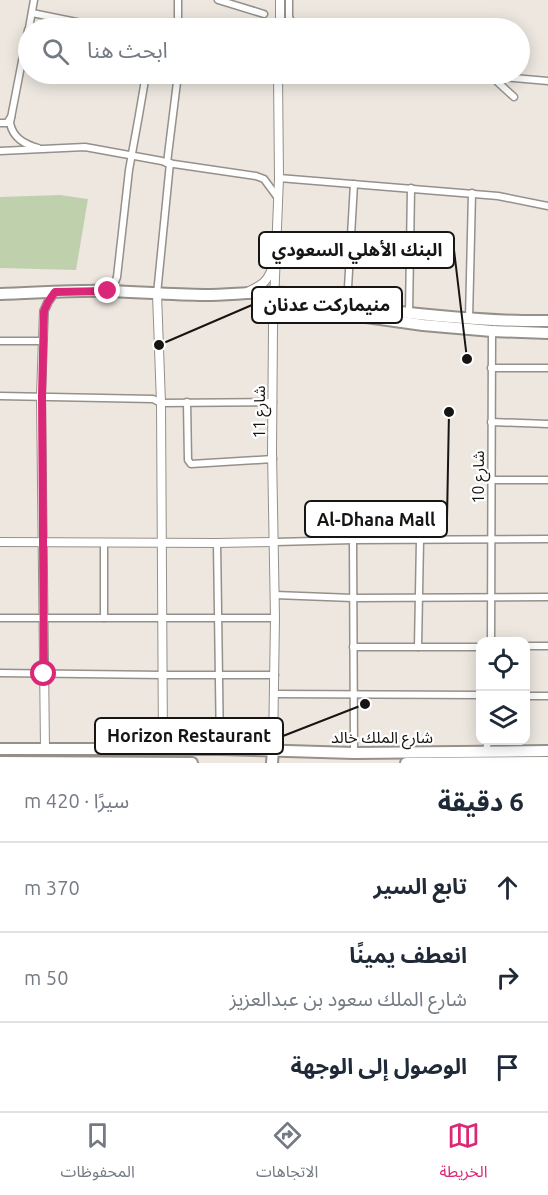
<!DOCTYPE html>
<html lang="ar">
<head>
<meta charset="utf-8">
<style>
  body { margin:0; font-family:Ubuntu,"Noto Sans Arabic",sans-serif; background:#f2f2f3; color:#1f2937; direction:rtl }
  .controls { position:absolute; right:18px; bottom:18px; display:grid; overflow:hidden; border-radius:12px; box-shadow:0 3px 15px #0003 }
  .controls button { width:54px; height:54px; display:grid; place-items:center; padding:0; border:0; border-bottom:2px solid #e0e1e3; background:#fff; color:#1f2937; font:30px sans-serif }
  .stop { position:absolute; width:18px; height:18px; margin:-14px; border:4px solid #db2777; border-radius:50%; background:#fff }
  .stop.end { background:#db2777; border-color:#fff; box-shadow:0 2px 6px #0008 }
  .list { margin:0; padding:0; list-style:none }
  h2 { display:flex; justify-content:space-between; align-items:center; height:78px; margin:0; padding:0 24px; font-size:26px }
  h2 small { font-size:20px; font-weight:400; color:#747a83 }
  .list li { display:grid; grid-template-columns:39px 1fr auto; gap:18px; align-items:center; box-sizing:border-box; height:90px; padding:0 24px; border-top:2px solid #e0e1e3 }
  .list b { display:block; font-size:22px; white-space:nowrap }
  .list p { margin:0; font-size:20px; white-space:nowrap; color:#747a83 }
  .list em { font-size:20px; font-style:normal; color:#747a83 }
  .icon { flex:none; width:33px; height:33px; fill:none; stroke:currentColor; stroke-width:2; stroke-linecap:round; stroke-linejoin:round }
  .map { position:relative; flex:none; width:548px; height:763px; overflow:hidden; direction:ltr }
  .search { position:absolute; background:#fff; box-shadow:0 3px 15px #0003; left:18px; right:18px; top:18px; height:66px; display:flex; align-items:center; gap:15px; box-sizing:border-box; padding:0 21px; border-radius:33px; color:#747a83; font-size:22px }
  .sheet { height:348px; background:#fff }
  nav { display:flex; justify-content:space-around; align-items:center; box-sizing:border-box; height:84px; border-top:2px solid #e0e1e3; background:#fff; font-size:16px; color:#747a83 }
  nav a { display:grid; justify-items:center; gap:3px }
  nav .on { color:#db2777 }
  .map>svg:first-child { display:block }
</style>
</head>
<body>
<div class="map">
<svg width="548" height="763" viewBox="0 0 548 763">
  <rect width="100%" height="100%" fill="#ede7e0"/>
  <path fill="#bfd1ac" d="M60,195L88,199L76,270L0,268V197Z"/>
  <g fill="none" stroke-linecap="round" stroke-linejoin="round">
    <defs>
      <g id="minor">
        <path d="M178,0V28"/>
        <path d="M218,0L264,14"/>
        <path d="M289,0V17L294,27L300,28"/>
        <path d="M32,13L106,28"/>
        <path d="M29,28L34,0"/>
        <path d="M28,30L10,123C13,138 24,144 38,148"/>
        <path d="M178,74L237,79"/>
        <path d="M481,74L490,76L548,81"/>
        <path d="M491,76L514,97"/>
        <path d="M0,123H7L11,117"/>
        <path d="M0,151L85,147L162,161L167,163L256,176L264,179L278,198"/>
        <path d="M167,163L178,74"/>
        <path d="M279,178L498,196L548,206"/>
        <path d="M108,291L113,287L117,277L129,170L139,115L146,74"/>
        <path d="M157,294L170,163"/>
        <path d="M347,305L354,184"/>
        <path d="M409,314L411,188"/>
        <path d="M469,319L472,193"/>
        <path d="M0,341H42"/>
        <path d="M491,368H548"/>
        <path d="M0,396L153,399L161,403L273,402"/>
        <path d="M187,402L188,460L191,464L273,459"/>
        <path d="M491,422L548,424"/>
        <path d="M491,480H548"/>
        <path d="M353,540L354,753"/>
        <path d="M275,542L353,540L548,539"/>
        <path d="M217,543L220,749"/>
        <path d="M275,595L353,598L548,597"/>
        <path d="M0,618H275"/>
        <path d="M104,618V543"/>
        <path d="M491,642L492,331L494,329"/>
        <path d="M526,646H548"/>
        <path d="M353,647H480"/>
        <path d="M418,647L420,540"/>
        <path d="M0,673L163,675H275"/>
        <path d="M275,694L480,695"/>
        <path d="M526,696H548"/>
        <path d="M485,752L489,740"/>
      </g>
      <g id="tertiary">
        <path d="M280,28V0"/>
        <path d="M247,292C262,285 267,283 273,266"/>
        <path d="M157,294L161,403L163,749"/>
        <path d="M0,542L217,543L275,542"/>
        <path d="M45,749L41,396L44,311L48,302L55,292"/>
        <path d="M273,750L275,618L272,452L273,327L279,178L278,74"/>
      </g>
      <g id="primary">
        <path d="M0,294C36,293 73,290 109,291C141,292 173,295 205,295C232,295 258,291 286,293C309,295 331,303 353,306C418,315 483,322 548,321"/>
        <path d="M274,304L423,325L492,331L548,333"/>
        <path d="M0,749H220L354,753L548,751"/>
        <path d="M0,762L192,763"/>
        <path d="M272,763L273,750"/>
        <path d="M406,763L548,762"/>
      </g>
    </defs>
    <use href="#minor" stroke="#959089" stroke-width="9"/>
    <use href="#tertiary" stroke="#959089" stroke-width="10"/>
    <use href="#primary" stroke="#959089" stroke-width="14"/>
    <use href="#minor" stroke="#fff" stroke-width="6"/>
    <use href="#tertiary" stroke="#fff" stroke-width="8"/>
    <use href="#primary" stroke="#fff" stroke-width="10"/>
  </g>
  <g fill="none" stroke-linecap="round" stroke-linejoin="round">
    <path stroke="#db2777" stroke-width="8" d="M44,674L42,396L44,311L48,302L55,292L108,291"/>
  </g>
  <g text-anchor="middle" stroke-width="4.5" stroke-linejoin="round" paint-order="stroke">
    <g font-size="16" fill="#171513" stroke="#fff">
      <text transform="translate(259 412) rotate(-90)" y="6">شارع 11</text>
      <text transform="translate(478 477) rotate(-90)" y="6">شارع 10</text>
      <text x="382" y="743">شارع الملك خالد</text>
    </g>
  </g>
  <path fill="none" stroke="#171513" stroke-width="2" d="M467 359L454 250M159 345L252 305M449 412L447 519M365 704L283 736"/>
  <g fill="#171513" stroke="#fff" stroke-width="2">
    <circle cx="467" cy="359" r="6"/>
    <circle cx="159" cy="345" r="6"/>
    <circle cx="449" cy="412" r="6"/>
    <circle cx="365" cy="704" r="6"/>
  </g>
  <g fill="#fff" stroke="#171513" stroke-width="2">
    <rect x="259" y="232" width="195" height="36" rx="6"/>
    <rect x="252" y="287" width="150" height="36" rx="6"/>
    <rect x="305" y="501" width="142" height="36" rx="6"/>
    <rect x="95" y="718" width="188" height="36" rx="6"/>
  </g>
  <g font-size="18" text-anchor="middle" font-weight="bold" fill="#171513">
    <text x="357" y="256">البنك الأهلي السعودي</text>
    <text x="327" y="311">منيماركت عدنان</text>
    <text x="376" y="526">Al-Dhana Mall</text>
    <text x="189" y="742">Horizon Restaurant</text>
  </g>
</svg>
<div class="controls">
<button><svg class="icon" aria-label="locate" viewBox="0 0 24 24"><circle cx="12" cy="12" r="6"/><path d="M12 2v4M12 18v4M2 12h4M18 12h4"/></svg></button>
<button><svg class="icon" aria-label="layers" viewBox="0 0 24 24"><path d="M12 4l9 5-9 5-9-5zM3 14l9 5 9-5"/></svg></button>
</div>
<div class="stop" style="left:44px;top:674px"></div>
<div class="stop end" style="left:108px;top:291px"></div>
<div class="search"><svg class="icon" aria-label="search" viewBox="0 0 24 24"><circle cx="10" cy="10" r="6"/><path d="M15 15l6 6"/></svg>ابحث هنا</div>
</div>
<section class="sheet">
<h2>6 دقيقة<small>سيرًا · 420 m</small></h2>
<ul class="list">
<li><svg class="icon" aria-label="ahead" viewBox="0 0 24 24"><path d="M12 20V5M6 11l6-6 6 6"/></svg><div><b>تابع السير</b></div><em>370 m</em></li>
<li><svg class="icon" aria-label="right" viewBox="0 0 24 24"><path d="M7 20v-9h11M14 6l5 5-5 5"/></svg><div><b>انعطف يمينًا</b><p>شارع الملك سعود بن عبدالعزيز</p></div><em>50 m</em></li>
<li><svg class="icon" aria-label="arrive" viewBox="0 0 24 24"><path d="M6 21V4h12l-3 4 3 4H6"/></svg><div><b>الوصول إلى الوجهة</b></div></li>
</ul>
</section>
<nav>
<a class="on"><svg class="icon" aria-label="map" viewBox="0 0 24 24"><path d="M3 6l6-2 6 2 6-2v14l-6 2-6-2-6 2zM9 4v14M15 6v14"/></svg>الخريطة</a>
<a><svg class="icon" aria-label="directions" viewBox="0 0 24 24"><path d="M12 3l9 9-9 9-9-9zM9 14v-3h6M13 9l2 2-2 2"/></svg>الاتجاهات</a>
<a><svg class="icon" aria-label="saved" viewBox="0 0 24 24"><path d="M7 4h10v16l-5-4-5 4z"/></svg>المحفوظات</a>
</nav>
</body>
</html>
